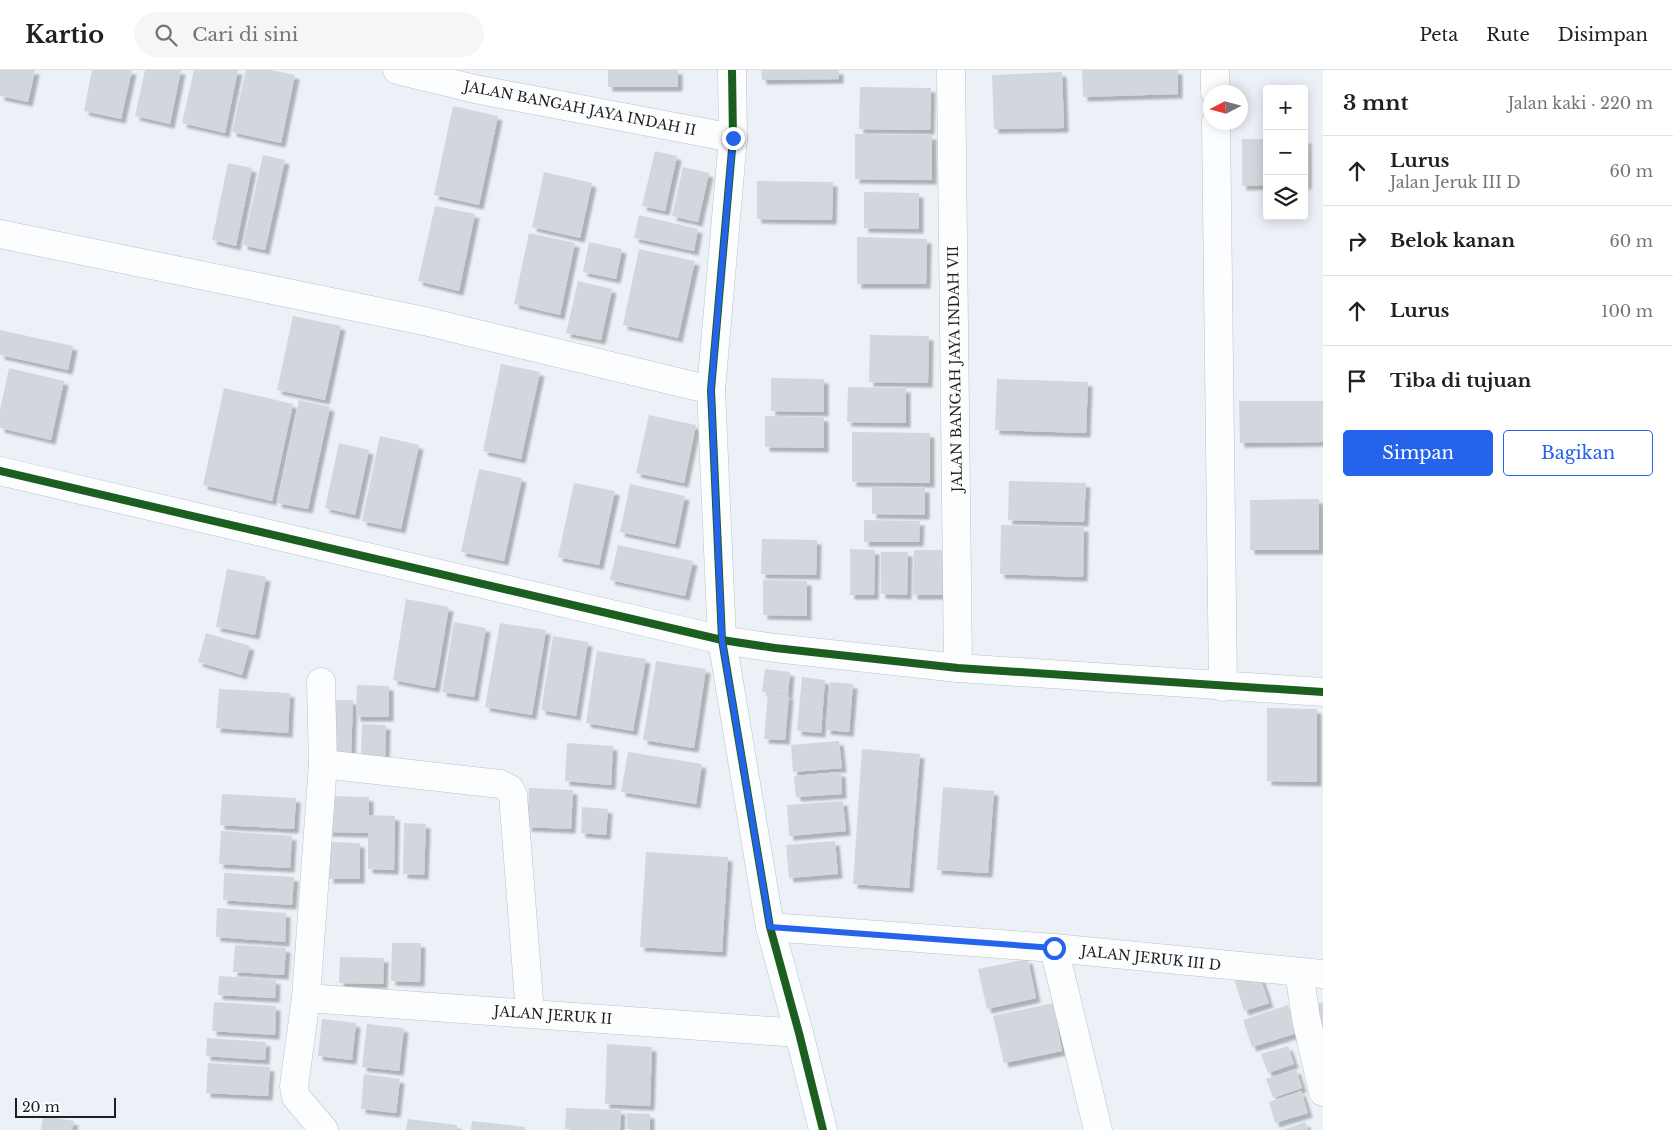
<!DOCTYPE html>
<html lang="id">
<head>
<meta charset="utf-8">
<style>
  body { margin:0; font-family:"Libre Baskerville",serif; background:#f6f6f6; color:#202124 }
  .controls { position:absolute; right:15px; top:15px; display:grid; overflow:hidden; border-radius:5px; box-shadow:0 2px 12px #0003 }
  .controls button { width:45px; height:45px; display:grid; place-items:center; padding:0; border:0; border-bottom:1px solid #e0e0e0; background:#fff; color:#202124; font:25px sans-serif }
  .compass { position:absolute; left:1203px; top:15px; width:45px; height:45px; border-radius:50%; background:#fff; box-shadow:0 2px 12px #0003; rotate:264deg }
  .scale { position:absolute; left:15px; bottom:12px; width:101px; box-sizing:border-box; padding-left:5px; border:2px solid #1a2025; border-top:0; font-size:14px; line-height:18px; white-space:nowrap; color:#1a2025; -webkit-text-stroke:4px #fdfdfd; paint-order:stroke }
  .stop { position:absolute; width:15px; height:15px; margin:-11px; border:4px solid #2563eb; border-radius:50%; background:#fff }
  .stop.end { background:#2563eb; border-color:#fff; box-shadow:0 1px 5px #0008 }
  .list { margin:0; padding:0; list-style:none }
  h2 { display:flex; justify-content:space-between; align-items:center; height:65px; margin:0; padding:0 20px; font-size:21px }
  h2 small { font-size:16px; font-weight:400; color:#757577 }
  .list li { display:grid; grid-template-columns:32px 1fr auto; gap:15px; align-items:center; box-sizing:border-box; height:70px; padding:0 20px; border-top:1px solid #e0e0e0 }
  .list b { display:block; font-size:19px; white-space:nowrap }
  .list p { margin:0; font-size:16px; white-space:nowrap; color:#757577 }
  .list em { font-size:16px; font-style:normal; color:#757577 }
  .actions { display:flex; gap:10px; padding:15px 20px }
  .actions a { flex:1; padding:11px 0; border:1px solid #2563eb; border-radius:5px; text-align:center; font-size:18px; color:#2563eb }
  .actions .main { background:#2563eb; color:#fff }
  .icon { flex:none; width:28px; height:28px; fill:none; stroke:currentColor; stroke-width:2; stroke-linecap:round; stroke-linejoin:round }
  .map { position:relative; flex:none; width:1323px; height:1060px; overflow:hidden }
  header { display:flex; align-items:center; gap:30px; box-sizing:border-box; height:70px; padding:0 25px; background:#fff; border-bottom:1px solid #e0e0e0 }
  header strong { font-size:24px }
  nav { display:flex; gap:28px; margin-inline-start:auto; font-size:18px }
  .search { width:350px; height:45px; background:#f6f6f6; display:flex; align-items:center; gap:12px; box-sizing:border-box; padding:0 18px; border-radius:28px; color:#757577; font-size:19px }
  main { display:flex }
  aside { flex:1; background:#fff }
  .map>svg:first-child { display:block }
</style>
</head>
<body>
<header>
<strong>Kartio</strong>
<div class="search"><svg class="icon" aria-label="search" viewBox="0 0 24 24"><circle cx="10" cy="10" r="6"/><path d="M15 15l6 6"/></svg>Cari di sini</div>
<nav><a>Peta</a><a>Rute</a><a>Disimpan</a></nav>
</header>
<main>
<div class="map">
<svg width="1323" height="1060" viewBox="0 0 1323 1060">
  <defs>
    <filter id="shadow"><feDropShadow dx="4.5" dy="4.5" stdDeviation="1" flood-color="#0004"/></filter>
  </defs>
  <rect width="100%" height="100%" fill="#ebf1f7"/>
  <g fill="#d1d7dc" filter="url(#shadow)">
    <path d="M0,0H35L28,32L0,26Z"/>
    <path d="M92,0H132L121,49L84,41Z"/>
    <path d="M145,0H181L170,54L135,46Z"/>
    <path d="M194,0H238L225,63L182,53Z"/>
    <path d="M246,0H271L295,5L281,73L232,62Z"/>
    <rect x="608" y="0" width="70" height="17"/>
    <path d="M761,0H839V9L762,10Z"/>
    <path d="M1082,0H1178V24L1083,27Z"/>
    <path d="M1062,2L1064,58L994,59L992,5Z"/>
    <path d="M860,17L931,18L930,60L859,59Z"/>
    <path d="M453,36L498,46L479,135L434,125Z"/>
    <path d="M855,64L932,65V110L855,109Z"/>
    <path d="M1242,69H1267V115L1242,116Z"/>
    <rect x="1304" y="69" width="3" height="46"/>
    <path d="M655,81L677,86L665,141L642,136Z"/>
    <path d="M263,85L285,90L265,180L243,175Z"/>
    <path d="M228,93L252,98L236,176L212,170Z"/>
    <path d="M683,97L709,103L698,152L672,146Z"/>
    <path d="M544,102L592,113L580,168L532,157Z"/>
    <path d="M757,111L833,112L832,150L757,149Z"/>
    <path d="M864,122L919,123V159L864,158Z"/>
    <path d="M435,136L475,144L459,221L418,211Z"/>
    <path d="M639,145L698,159L694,181L634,168Z"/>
    <path d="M529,163L575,173L560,245L514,234Z"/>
    <path d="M857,167L927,169L926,214H857Z"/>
    <path d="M589,172L622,179L616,209L583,202Z"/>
    <path d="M639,179L695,191L678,268L623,255Z"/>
    <path d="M578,211L612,219L601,270L566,263Z"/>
    <path d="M293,246L341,256L325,330L277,320Z"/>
    <path d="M0,260L73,276L68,300L0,285Z"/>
    <path d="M870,265L929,266L928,313L869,312Z"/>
    <path d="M501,294L540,302L521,389L483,381Z"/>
    <path d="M9,298L64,311L51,370L0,358V340Z"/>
    <path d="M771,308L824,309V342L771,341Z"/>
    <path d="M997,309L1088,312L1086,363L995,360Z"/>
    <path d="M848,317L906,318V353L847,352Z"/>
    <path d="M224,318L293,334L272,431L203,415Z"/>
    <path d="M299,330L330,337L308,439L277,433Z"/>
    <path d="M1239,331H1323V372L1240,373Z"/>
    <path d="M649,345L696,355L684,413L636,403Z"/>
    <path d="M765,346L824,347V378L765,377Z"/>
    <path d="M852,362L930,363V413L852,412Z"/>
    <path d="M380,366L419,375L401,459L362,451Z"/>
    <path d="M339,373L369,380L355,445L325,438Z"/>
    <path d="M479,399L522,408L504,491L461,482Z"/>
    <path d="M1009,411L1086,413L1084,452L1008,450Z"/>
    <path d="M574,413L615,421L599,495L558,487Z"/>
    <path d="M630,414L685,426L675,474L620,462Z"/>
    <path d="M872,417L925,418V445L872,444Z"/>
    <path d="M1319,429V480H1250V430Z"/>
    <path d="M864,450L920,451L919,472H864Z"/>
    <path d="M1001,455L1084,457L1083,507L1000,504Z"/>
    <path d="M762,469L817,470L816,505L761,504Z"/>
    <path d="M618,475L693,491L685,526L610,510Z"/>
    <path d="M850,479L875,480L874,525H850Z"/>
    <path d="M914,480H943V525H913Z"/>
    <path d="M881,482H908L907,525L881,524Z"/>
    <path d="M227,499L266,507L255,565L216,557Z"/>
    <path d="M763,510L807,511V546L763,545Z"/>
    <path d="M406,529L449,537L435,618L393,610Z"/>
    <path d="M454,552L486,558L474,627L442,622Z"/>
    <path d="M500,553L546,560L532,645L485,637Z"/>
    <path d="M206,563L250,576L242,605L198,592Z"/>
    <path d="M553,566L588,572L576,646L541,640Z"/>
    <path d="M597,581L646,589L633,661L586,653Z"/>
    <path d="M656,591L706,599L694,678L643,670Z"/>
    <path d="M765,599L790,602L788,624L762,622Z"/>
    <path d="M802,607L825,610L821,663L797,661Z"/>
    <path d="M830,612L853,614L849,662L826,660Z"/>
    <path d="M357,615L389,616V647H356Z"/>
    <path d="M219,619L290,623L288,663L216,658Z"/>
    <path d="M768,623L789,625L785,670L764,669Z"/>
    <path d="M332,630H353L351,684H331Z"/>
    <path d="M1267,638L1317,639V712L1267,711Z"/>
    <path d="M362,654L386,655L385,688H361Z"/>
    <path d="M839,671L842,698L793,702L791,675Z"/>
    <path d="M567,673L613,676L611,715L565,711Z"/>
    <path d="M862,679L920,684L909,818L853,814Z"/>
    <path d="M628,682L702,694L696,734L621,722Z"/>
    <path d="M841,702L842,724L796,727L794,706Z"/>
    <path d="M943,717L994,721L988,803L937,800Z"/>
    <path d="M529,718L573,720L571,759L527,757Z"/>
    <path d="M222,724L296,728L294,759L220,755Z"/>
    <path d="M328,726L369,727V745L395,746L394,800L368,799V763L328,762Z"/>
    <path d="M843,731L846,761L789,766L787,735Z"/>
    <path d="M582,737L608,739L606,765L581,763Z"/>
    <path d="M404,753L426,754L424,805L403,804Z"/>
    <path d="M221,761L292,766L290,798L219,794Z"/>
    <path d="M835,771L838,804L789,808L786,775Z"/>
    <path d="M330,772L360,773V809H329Z"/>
    <path d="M646,782L728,787L722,882L640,877Z"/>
    <path d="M224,803L294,807L292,835L223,830Z"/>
    <path d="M217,838L286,843L285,872L216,867Z"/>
    <path d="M392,873H421L420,912L391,911Z"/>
    <path d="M235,875L286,878L284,905L233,902Z"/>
    <path d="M340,887L384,888L383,914L339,913Z"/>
    <path d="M1028,889L1036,928L987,939L978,899Z"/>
    <path d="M1258,901L1269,933L1244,941L1234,909Z"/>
    <path d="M219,906L276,910L275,928L218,925Z"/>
    <path d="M214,932L276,936L275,965L212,961Z"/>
    <path d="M1323,932V971L1311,936Z"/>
    <path d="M1053,933L1062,981L1004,993L993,946Z"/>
    <path d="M1288,935L1297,963L1252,977L1243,950Z"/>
    <path d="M322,949L356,953L352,990L318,986Z"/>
    <path d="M367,954L404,958L399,1001L362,997Z"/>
    <path d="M207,968L266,972L265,990L206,986Z"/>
    <path d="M607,974L652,977L650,1036L605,1034Z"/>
    <path d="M1288,976L1294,994L1268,1003L1261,984Z"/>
    <path d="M208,993L270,997L268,1026L206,1023Z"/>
    <path d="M1296,999L1302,1018L1273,1028L1266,1009Z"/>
    <path d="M364,1004L400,1009L396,1043L361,1039Z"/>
    <path d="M1301,1021L1308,1043L1275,1053L1269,1032Z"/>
    <path d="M566,1038L621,1040L620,1060L565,1059Z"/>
    <path d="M627,1043L650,1044V1060L627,1059Z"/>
    <path d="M43,1046L74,1051L72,1060H41Z"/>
    <path d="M408,1049L457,1055V1060H406Z"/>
    <path d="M472,1051L525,1057V1060H471Z"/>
    <path d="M1305,1052L1308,1060H1283Z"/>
  </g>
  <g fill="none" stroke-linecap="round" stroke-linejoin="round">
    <defs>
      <g id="street">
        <path d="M397,0L475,19L733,68"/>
        <path d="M732,0L733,68L711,320L722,570L770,857L799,963L823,1060"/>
        <path d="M951,0L958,598"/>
        <path d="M1215,0V22"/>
        <path d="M1216,52L1223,617"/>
        <path d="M0,164L424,251L711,320"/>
        <path d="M0,401L722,570L775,578L958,598L1323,622"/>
        <path d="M321,612L323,694L306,928L294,1016L296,1027L324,1060"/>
        <path d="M323,694L500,714L510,719L513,725L530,943"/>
        <path d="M770,857L1054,878L1323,904"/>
        <path d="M1054,878L1098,1060"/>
        <path d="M1299,902L1306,948L1323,1022"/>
        <path d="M306,928L799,963"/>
      </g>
    </defs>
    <use href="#street" stroke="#bcc2c8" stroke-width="29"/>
    <use href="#street" stroke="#fcfdfe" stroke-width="28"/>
    <defs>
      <g id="cycleway">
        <path d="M732,0L733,68L711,320L722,570L770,857L799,963L823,1060"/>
        <path d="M0,401L722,570L775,578L958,598L1323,622"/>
      </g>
    </defs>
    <use href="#cycleway" stroke="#fdfdfd" stroke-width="11"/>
    <use href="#cycleway" stroke="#1b5e20" stroke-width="8"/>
  </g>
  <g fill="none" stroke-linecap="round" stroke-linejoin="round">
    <path stroke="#2563eb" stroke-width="6" d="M733,68L711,320L722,570L770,857L1054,878"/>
  </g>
  <g text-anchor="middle" stroke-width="4.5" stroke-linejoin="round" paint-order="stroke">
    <g font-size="14" fill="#1a2025" stroke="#fdfdfd">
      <text transform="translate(580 38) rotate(11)" y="5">JALAN BANGAH JAYA INDAH II</text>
      <text transform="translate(955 299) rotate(-91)" y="5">JALAN BANGAH JAYA INDAH VII</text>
      <text transform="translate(1151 888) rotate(6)" y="5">JALAN JERUK III D</text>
      <text transform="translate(553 945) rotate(4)" y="5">JALAN JERUK II</text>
    </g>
  </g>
</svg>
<div class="controls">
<button>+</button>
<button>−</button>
<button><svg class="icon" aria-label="layers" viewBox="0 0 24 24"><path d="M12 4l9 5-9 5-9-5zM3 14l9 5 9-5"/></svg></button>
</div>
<svg class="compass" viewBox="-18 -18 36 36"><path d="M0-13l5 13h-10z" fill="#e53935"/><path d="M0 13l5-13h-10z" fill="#757577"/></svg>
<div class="scale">20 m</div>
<div class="stop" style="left:1054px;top:878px"></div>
<div class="stop end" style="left:733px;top:68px"></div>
</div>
<aside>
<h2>3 mnt<small>Jalan kaki · 220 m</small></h2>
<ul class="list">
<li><svg class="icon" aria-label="ahead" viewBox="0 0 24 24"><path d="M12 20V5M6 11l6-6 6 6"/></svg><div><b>Lurus</b><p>Jalan Jeruk III D</p></div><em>60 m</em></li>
<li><svg class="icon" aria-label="right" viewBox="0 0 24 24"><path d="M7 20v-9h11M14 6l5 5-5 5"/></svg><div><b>Belok kanan</b></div><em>60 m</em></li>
<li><svg class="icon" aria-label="ahead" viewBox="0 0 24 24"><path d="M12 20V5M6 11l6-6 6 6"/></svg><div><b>Lurus</b></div><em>100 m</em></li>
<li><svg class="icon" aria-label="arrive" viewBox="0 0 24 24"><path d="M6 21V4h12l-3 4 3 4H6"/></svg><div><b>Tiba di tujuan</b></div></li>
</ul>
<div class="actions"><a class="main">Simpan</a><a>Bagikan</a></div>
</aside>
</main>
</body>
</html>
